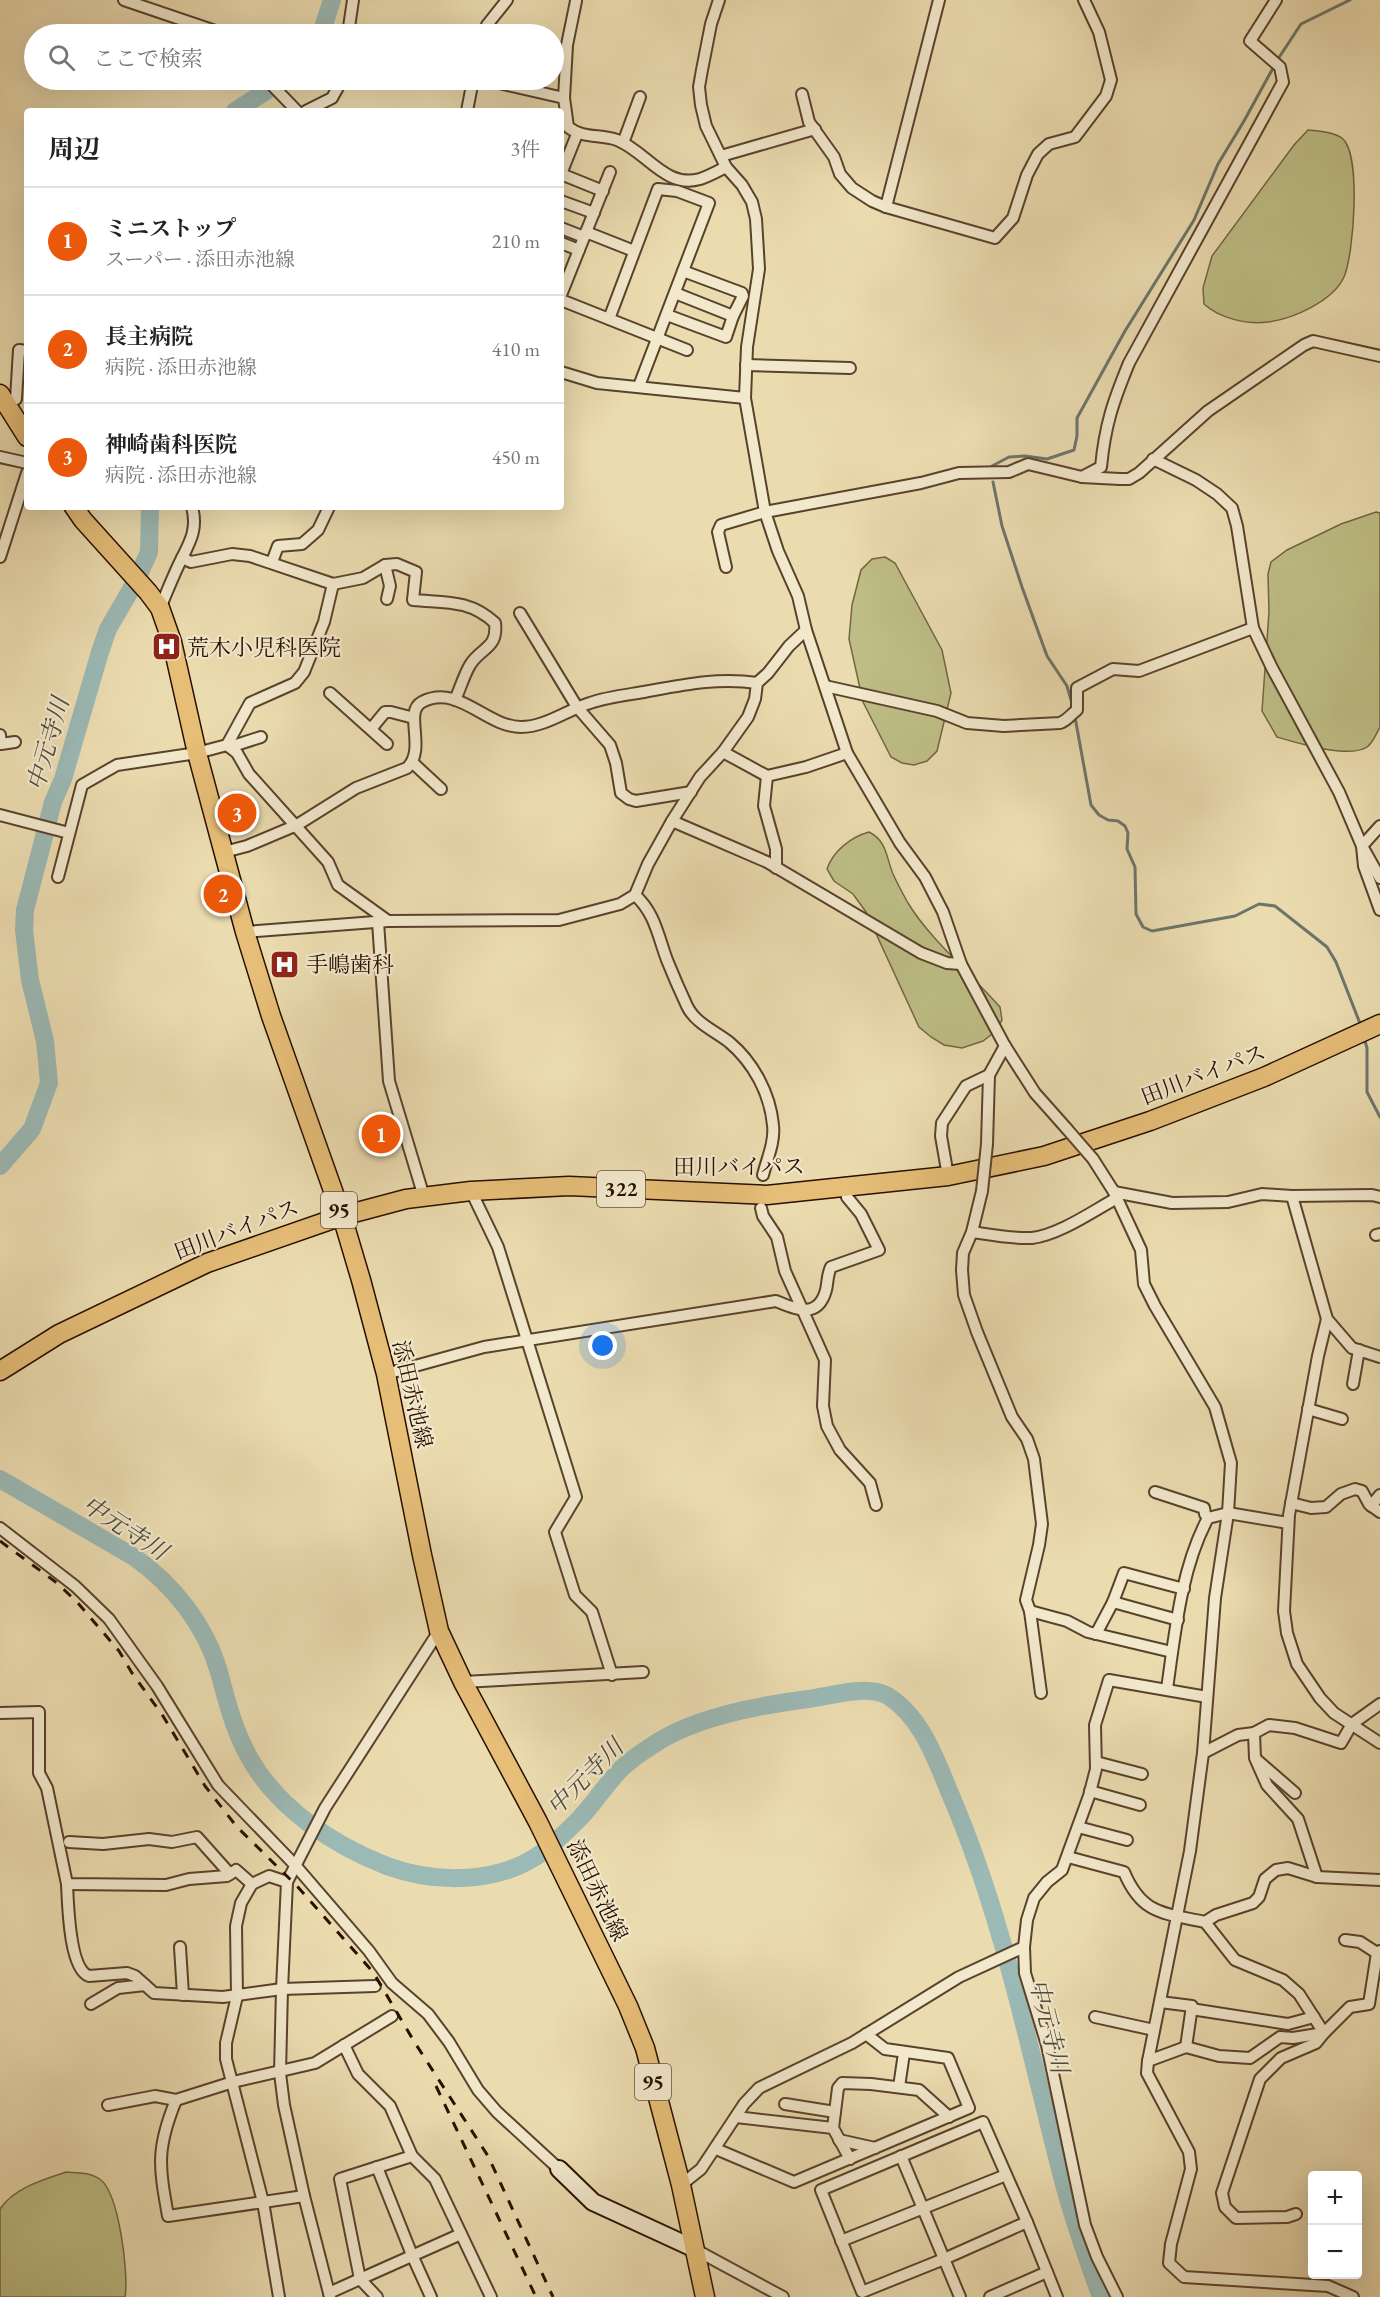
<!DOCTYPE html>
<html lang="ja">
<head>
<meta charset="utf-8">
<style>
  body { margin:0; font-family:"EB Garamond","Noto Serif JP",serif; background:#f6f6f6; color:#222 }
  .controls { position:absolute; right:18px; bottom:18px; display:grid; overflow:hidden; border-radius:6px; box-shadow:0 6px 24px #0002 }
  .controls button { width:54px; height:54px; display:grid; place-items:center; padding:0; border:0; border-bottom:2px solid #e0e0e0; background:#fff; color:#222; font:30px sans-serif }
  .you { position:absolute; left:603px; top:1346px; width:21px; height:21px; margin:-15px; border:4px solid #fff; border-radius:50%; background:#1a73e8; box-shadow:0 0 0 9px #1a73e833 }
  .badge { display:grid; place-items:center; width:39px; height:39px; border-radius:50%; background:#ea580c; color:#fff; font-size:20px; font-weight:700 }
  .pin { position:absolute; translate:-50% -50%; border:3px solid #fff; box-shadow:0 2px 6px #0006 }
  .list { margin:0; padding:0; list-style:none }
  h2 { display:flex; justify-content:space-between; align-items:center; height:78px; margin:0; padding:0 24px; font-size:26px }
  h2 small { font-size:20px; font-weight:400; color:#767676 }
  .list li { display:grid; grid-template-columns:39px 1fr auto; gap:18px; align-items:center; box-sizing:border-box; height:108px; padding:0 24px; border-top:2px solid #e0e0e0 }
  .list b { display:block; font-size:22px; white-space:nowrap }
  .list p { margin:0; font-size:20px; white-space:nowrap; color:#767676 }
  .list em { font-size:20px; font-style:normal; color:#767676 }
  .icon { flex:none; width:33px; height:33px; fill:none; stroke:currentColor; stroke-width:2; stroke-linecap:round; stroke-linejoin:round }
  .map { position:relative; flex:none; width:1380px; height:2297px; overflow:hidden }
  .search { position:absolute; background:#fff; box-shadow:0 6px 24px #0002; left:24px; top:24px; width:540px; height:66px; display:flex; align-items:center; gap:15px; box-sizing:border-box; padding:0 21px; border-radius:33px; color:#767676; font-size:22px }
  .panel { position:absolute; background:#fff; box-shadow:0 6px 24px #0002; left:24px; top:108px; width:540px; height:402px; border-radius:6px }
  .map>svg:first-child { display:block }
</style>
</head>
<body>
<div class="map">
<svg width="1380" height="2297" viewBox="0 0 1380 2297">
  <rect width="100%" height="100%" fill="#ebdcb0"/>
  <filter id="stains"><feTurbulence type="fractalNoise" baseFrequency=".00333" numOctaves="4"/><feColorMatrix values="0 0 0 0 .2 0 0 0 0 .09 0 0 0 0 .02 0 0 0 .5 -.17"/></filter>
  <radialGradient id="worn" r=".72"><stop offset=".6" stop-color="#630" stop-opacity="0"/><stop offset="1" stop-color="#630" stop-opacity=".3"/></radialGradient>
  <g fill="#bebe86" stroke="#736643" stroke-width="1.5">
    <path d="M1308,130C1319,131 1335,132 1343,139C1361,156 1354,254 1344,277C1333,301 1293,319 1268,322C1247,325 1219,318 1204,304L1203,288L1212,256L1294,145Z"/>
    <path d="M1376,512L1380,513V727C1376,734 1373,743 1367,747C1349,759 1297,743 1277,737L1262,711L1269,612L1268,574L1271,562L1287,550L1341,524Z"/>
    <path d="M885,557L895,563L942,650L951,693L937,751L927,761L914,765L902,763L891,757L863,702L849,639L852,605L861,570L872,559Z"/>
    <path d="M869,832C887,841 886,857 893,874C897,883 903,894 908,903C929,938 972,975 1000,1007L1002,1020L996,1031L983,1041L962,1048L944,1045L931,1037L919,1027L866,912L853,894L834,881L827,869C833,851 851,837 869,832Z"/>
    <path d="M66,2172C78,2173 91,2172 101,2180C119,2195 129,2274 125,2297H0V2209C14,2188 42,2180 66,2172Z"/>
  </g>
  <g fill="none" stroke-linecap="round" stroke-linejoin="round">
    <g stroke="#6d756d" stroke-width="3">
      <path d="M992,466L1009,457L1025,456L1047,459L1074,450L1077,436V418L1125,331L1194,220L1218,164L1244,121L1278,59L1301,24L1350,0"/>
      <path d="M993,482L1002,526L1022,587L1047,656L1067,686L1073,707"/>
      <path d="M1075,717L1091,805L1099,815L1108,820L1118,821L1125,826L1128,833L1127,849L1135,867L1136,914L1143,927L1152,931L1235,916L1259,904L1275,906L1327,947L1336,962L1361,1026"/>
      <path d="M1364,1038L1367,1048V1092L1380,1117"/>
    </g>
    <g stroke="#9bb9b5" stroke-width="18">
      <path d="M321,34L332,0"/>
      <path d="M235,111L283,80"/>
      <path d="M0,1166L32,1129L49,1083L45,1041L30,980L24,930L25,910L53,802L63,779L100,652L108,629L137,579L149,552L150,507"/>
      <path d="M0,1479L134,1557C173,1584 206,1626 219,1672C227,1702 234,1730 249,1757C277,1808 333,1845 387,1866C436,1884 499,1884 543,1852C555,1843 568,1830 579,1819C594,1804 605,1785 621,1769C630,1760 642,1752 653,1745C692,1718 761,1705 808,1699C831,1696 867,1684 888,1696C921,1717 935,1757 949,1791C1002,1913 1028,2044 1061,2173C1072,2216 1086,2256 1101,2297"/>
    </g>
    <defs>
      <g id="minor">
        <path d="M124,0L224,34"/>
        <path d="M719,0L711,24L702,70L699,87L701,105L706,126L726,167L742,185L752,202L756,219L759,269L747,347L745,398L765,512L778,551L798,596L806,630L847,753L900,843L925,877L943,912L961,964L1005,1046L1035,1093L1067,1129"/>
        <path d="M939,0L886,207L995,238L1013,218L1027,175L1038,154L1049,144L1075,137L1106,96L1111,80L1099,32L1084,0"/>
        <path d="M348,34L353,0"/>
        <path d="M485,34L487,25L507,0"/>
        <path d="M267,80L297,111"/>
        <path d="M486,80L564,98L568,127C583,139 600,134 617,140C646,151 665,189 700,179C709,176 718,171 726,167"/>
        <path d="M802,94L809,122L834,157L840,174L852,188L872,201L886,207"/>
        <path d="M564,98L567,45L576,1"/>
        <path d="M306,111L332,98L342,80"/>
        <path d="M467,111L473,80"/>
        <path d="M623,143L640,97"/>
        <path d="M721,156L815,129"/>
        <path d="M561,174L603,191"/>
        <path d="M561,174L577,134"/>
        <path d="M561,201L594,213"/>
        <path d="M561,228L584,237"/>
        <path d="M586,232L634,251"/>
        <path d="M561,243L579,250"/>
        <path d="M683,271L742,293L743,296L733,316"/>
        <path d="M561,295L610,172"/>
        <path d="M561,300L687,350"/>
        <path d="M667,315L726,337L733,316L675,293"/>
        <path d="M609,319L658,189L677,191L709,203L639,386"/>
        <path d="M746,365L850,368"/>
        <path d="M561,372L597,383L745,398"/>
        <path d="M6,404L16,399L19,350L27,351"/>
        <path d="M0,457L27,463"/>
        <path d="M1153,459L1196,480L1217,494L1232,508L1237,526L1253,628L1272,668L1339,792L1362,846L1380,878"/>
        <path d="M1082,477L1101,467C1105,425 1113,402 1129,363L1283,82L1280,67L1250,41L1276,0"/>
        <path d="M0,557L27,473"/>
        <path d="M182,558L191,562L232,554L250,556L333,584L363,578L385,565L397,564L416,572L413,600C445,603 469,599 495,623C498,649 481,647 470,665C464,675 460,689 455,700"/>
        <path d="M272,562L278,546L302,544L318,530L329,507"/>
        <path d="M385,565L390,586L387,599"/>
        <path d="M726,567L718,532L721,525L765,512L921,483L959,473L1009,472L1028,464L1082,477L1120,479H1129L1139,473L1208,411L1304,345L1313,341L1380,356"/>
        <path d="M160,608C167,592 173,576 181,560C190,542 198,529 192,507"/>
        <path d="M520,613L577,707L610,745L616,763L621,793L629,799L636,801L691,792"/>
        <path d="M825,686L937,711L967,723L1004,726L1060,723C1068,720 1070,715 1077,710V688L1113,669L1139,671L1253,628"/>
        <path d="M330,693L387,744"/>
        <path d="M371,729L385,712H391L414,718"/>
        <path d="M0,735L1,744L15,742"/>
        <path d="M227,745L250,703L295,683L304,672L324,622L333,584"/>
        <path d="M230,747L261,737"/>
        <path d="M723,752L767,776L806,767L847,753"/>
        <path d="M413,763L441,789"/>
        <path d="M767,776L764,806L776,849V868"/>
        <path d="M0,815L69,833"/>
        <path d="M672,821L767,862L921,953L947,963L961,964"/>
        <path d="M1380,826L1362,846L1364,866L1380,910"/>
        <path d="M224,852L247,846L297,825L356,788L407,768C427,749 403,712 422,702C458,683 486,727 521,727C545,727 567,710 590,703C607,697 626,695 644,692C682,685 718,677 757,683"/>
        <path d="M58,877L82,785L117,765L197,753L227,745L237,753L249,774L328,862L338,885L388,921"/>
        <path d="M635,895C655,913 658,936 667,960C673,975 680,991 687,1006C695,1023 715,1031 729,1042C753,1062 770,1093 773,1125C775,1142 767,1159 763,1175"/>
        <path d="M378,922L389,1081L424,1197"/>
        <path d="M245,932L388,921L559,920L620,904L635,895L648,864L672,821L700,777L723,752L748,717L755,699L757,683L768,673L789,646L806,630"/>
        <path d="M987,1144L989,1075L1005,1046"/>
        <path d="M1093,1159L1114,1192L1141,1250L1144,1284L1155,1306L1215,1407L1231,1463L1228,1513L1215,1598L1203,1753L1190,1851L1148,2061L1147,2073L1189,2152L1191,2169L1171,2244L1169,2263L1184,2277L1328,2286L1353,2297"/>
        <path d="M948,1176L941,1136L942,1123L966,1086L989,1075"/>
        <path d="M471,1191L498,1247L576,1497L555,1532L575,1595L592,1612L612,1675"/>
        <path d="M982,1191L972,1232L963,1253L962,1270L964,1295L977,1332L1012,1417L1027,1439L1034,1459L1042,1524L1039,1545L1026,1600L1030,1611L1041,1693"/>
        <path d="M1114,1192L1172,1203L1228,1202L1262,1194L1292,1196L1372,1195L1380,1197"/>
        <path d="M1292,1196L1327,1319L1352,1348L1380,1357"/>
        <path d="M761,1208L763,1216L777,1237L785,1271L825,1360L823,1406L827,1426L840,1450L870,1483L876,1505"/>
        <path d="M972,1232C992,1235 1013,1239 1032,1238C1059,1235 1093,1211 1117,1198"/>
        <path d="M1376,1235L1380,1234"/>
        <path d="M1327,1319L1318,1356L1289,1515L1284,1611L1287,1633L1297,1664L1320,1698L1334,1713L1380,1743"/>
        <path d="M386,1374L484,1347L776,1301C795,1309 818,1320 826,1290C828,1282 827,1275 831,1267L879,1250L861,1214L847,1197L846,1187"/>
        <path d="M1353,1384L1359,1350"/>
        <path d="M1308,1409L1342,1419"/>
        <path d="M1155,1492L1204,1508L1205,1514L1208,1518"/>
        <path d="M1291,1503L1311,1508L1326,1507L1341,1494L1355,1489L1362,1491L1369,1504L1380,1512"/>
        <path d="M1371,1506L1380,1495"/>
        <path d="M0,1528L75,1586L109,1619L157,1686L218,1785L295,1865L369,1951L392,1983L428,2014L449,2042L478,2090L497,2112L559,2169"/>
        <path d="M1113,1602L1124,1573L1184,1589"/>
        <path d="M1030,1611L1067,1621L1088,1632L1172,1652"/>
        <path d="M1096,1634L1113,1602L1178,1620"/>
        <path d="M463,1682L643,1672"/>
        <path d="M1167,1689C1175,1633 1181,1568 1208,1518L1228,1513L1288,1523"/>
        <path d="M0,1713L39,1712V1773L47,1788L67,1884L166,1885L189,1879L227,1876L236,1870L252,1884"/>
        <path d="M1254,1733L1255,1758L1267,1785L1298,1819L1317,1877L1380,1880"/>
        <path d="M1203,1753L1238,1735L1254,1733L1269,1725L1295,1728L1341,1743L1352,1724L1380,1704"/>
        <path d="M1257,1760L1295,1793"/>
        <path d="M1096,1762L1142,1774"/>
        <path d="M1090,1791L1140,1805"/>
        <path d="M1078,1827L1127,1840"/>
        <path d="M69,1842L103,1844L149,1839L172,1842L197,1837L230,1874"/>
        <path d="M1068,1857L1124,1872C1142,1915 1164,1913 1205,1922L1216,1915L1253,1903L1259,1897L1265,1879L1276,1870L1288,1868L1317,1877"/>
        <path d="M67,1884C68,1903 69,1969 89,1976L127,1973L135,1976L154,1993L223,1997L282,1989L375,1986"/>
        <path d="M1205,1922L1235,1960L1283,1980L1299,1994L1324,2033L1316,2043L1281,2058L1260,2079L1222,2193L1225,2207L1236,2218L1287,2217L1296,2214"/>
        <path d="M1345,1940L1360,1942L1377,1953"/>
        <path d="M180,1947L183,1995"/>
        <path d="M1024,1947L1025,1973L1047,2045L1085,2225L1097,2257L1117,2297"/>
        <path d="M1160,2002L1192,2006L1186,2047"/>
        <path d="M91,2004L118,1988L145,1985"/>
        <path d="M1191,2009L1288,2024L1314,2017"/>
        <path d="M1095,2017L1154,2030"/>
        <path d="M344,2045L358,2074L390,2106L412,2156"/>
        <path d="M1148,2061L1186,2047L1219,2056L1250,2058L1280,2037L1293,2038L1324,2033L1350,2007L1369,2004L1377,1953L1380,1951"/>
        <path d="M899,2087L904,2053"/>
        <path d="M176,2100C156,2149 159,2166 168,2216L304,2196"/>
        <path d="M785,2104L835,2112"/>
        <path d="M108,2105L155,2096L176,2100L233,2082L315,2063L392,2016"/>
        <path d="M736,2117L833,2128L850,2159"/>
        <path d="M983,2122L1027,2222L944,2259L862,2292L821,2190Z"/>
        <path d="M833,2128L838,2088L842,2083L871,2084L919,2090L949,2117"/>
        <path d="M839,2140L875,2148"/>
        <path d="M716,2149L794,2182L969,2108L948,2058L885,2049L866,2034"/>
        <path d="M901,2156L960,2297"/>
        <path d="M377,2167L412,2255L431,2297"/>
        <path d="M681,2185L701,2169L744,2104L759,2088L852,2043L959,1977L1024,1947L1027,1920L1034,1898L1047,1882L1062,1870L1089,1796L1096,1769L1095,1725L1109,1680L1207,1697"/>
        <path d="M1027,2222L1057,2297"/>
        <path d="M841,2241L1006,2175"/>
        <path d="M694,2249L783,2297"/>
        <path d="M329,2293L360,2279L340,2179L412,2156L435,2179L491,2297"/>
        <path d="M279,2297L263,2202L226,2059V2043L237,1996L236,1926L241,1903L252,1884L269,1876L287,1882"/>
        <path d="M330,2297L304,2196L284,2105L280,2073L282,1989L287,1882L325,1808L439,1631"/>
        <path d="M377,2297L360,2279L461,2234"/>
        <path d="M990,2297L1047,2272"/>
      </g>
      <path id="secondary" d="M559,2169L593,2202L693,2248"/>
      <g id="primary">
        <path d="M0,394L27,437"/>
        <path d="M74,507L83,520L148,592L160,608L172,642L197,753L245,932L271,1016L342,1216L361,1280L386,1374L422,1555L439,1631L463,1682L538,1822L628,2006L645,2048L681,2185L705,2297"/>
      </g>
      <path id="trunk" d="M0,1371L59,1334L207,1263L342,1216L406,1199L471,1191L569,1186L767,1195L948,1176L1044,1156L1150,1121L1264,1077L1380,1024"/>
    </defs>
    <use href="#minor" stroke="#59422c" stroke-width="14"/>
    <use href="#secondary" stroke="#280f00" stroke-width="20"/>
    <use href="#primary" stroke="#280f00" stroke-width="21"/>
    <use href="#trunk" stroke="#280f00" stroke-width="21"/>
    <use href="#minor" stroke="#f2e8cc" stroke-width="10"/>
    <use href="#secondary" stroke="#f2e8cc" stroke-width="16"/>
    <use href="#primary" stroke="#e6be78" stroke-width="18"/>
    <use href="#trunk" stroke="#e6be78" stroke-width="18"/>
    <g stroke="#280f00" stroke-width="3" stroke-dasharray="10 10" stroke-linecap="butt">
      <path d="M0,1541L57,1583L77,1602L119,1651L132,1673L163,1716L205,1786L237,1827L296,1885L373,1972L415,2043L488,2156L553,2297"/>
      <path d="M436,2086L536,2297"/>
    </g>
    <defs>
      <g id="minor-bridge">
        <path d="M1067,1129L1093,1159"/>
        <path d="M982,1191L987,1144"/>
      </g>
    </defs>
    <use href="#minor-bridge" stroke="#59422c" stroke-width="14" stroke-linecap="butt"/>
    <use href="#minor-bridge" stroke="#f2e8cc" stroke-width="10"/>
  </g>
  <defs>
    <symbol id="hospital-square" viewBox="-11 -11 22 22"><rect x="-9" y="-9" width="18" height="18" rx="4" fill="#8f2418" stroke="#f2e8cc"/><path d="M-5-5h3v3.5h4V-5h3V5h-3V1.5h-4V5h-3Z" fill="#fff"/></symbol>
  </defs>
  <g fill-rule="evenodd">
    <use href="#hospital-square" x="150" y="630" width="33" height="33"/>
    <use href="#hospital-square" x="268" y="948" width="33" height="33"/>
  </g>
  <g text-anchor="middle" stroke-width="4.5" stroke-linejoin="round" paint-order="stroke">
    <g fill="#f2e8cc" stroke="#65503d" stroke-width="1.5">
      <rect x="597" y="1171" width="48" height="36" rx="4.5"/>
      <rect x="321" y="1192" width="36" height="36" rx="4.5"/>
      <rect x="635" y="2064" width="36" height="36" rx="4.5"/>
    </g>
    <g font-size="21" font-weight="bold" fill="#280f00">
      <text x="621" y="1196">322</text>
      <text x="339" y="1217">95</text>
      <text x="653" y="2089">95</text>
    </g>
    <g font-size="22" fill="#280f00" stroke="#f2e8cc" text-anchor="start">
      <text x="187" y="655">荒木小児科医院</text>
      <text x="306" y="972">手嶋歯科</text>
    </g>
    <g font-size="22" fill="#280f00" stroke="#f2e8cc">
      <text transform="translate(1203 1074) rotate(-21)" y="8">田川バイパス</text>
      <text x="739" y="1174">田川バイパス</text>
      <text transform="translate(236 1229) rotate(-21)" y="8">田川バイパス</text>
      <text transform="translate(413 1394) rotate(77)" y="8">添田赤池線</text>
      <text transform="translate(598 1890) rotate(64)" y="8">添田赤池線</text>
    </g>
    <g font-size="24" font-style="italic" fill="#504a3f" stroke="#f2e8cc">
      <text transform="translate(48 744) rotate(-74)" y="8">中元寺川</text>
      <text transform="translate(125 1528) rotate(33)" y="8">中元寺川</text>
      <text transform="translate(585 1777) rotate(-45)" y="8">中元寺川</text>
      <text transform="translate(1049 2026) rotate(76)" y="8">中元寺川</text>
    </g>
  </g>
  <rect width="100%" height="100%" filter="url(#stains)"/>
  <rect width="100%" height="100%" fill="url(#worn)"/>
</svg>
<div class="controls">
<button>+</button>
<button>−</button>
</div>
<div class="you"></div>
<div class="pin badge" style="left:381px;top:1134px">1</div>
<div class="pin badge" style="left:223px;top:894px">2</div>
<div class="pin badge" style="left:237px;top:813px">3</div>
<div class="search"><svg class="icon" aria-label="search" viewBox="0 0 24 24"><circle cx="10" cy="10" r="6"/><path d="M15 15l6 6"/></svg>ここで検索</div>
<section class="panel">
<h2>周辺<small>3件</small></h2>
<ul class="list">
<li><span class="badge">1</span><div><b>ミニストップ</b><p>スーパー · 添田赤池線</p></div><em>210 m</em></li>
<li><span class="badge">2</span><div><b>長主病院</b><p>病院 · 添田赤池線</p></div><em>410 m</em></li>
<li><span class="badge">3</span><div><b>神崎歯科医院</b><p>病院 · 添田赤池線</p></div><em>450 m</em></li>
</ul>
</section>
</div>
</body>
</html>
